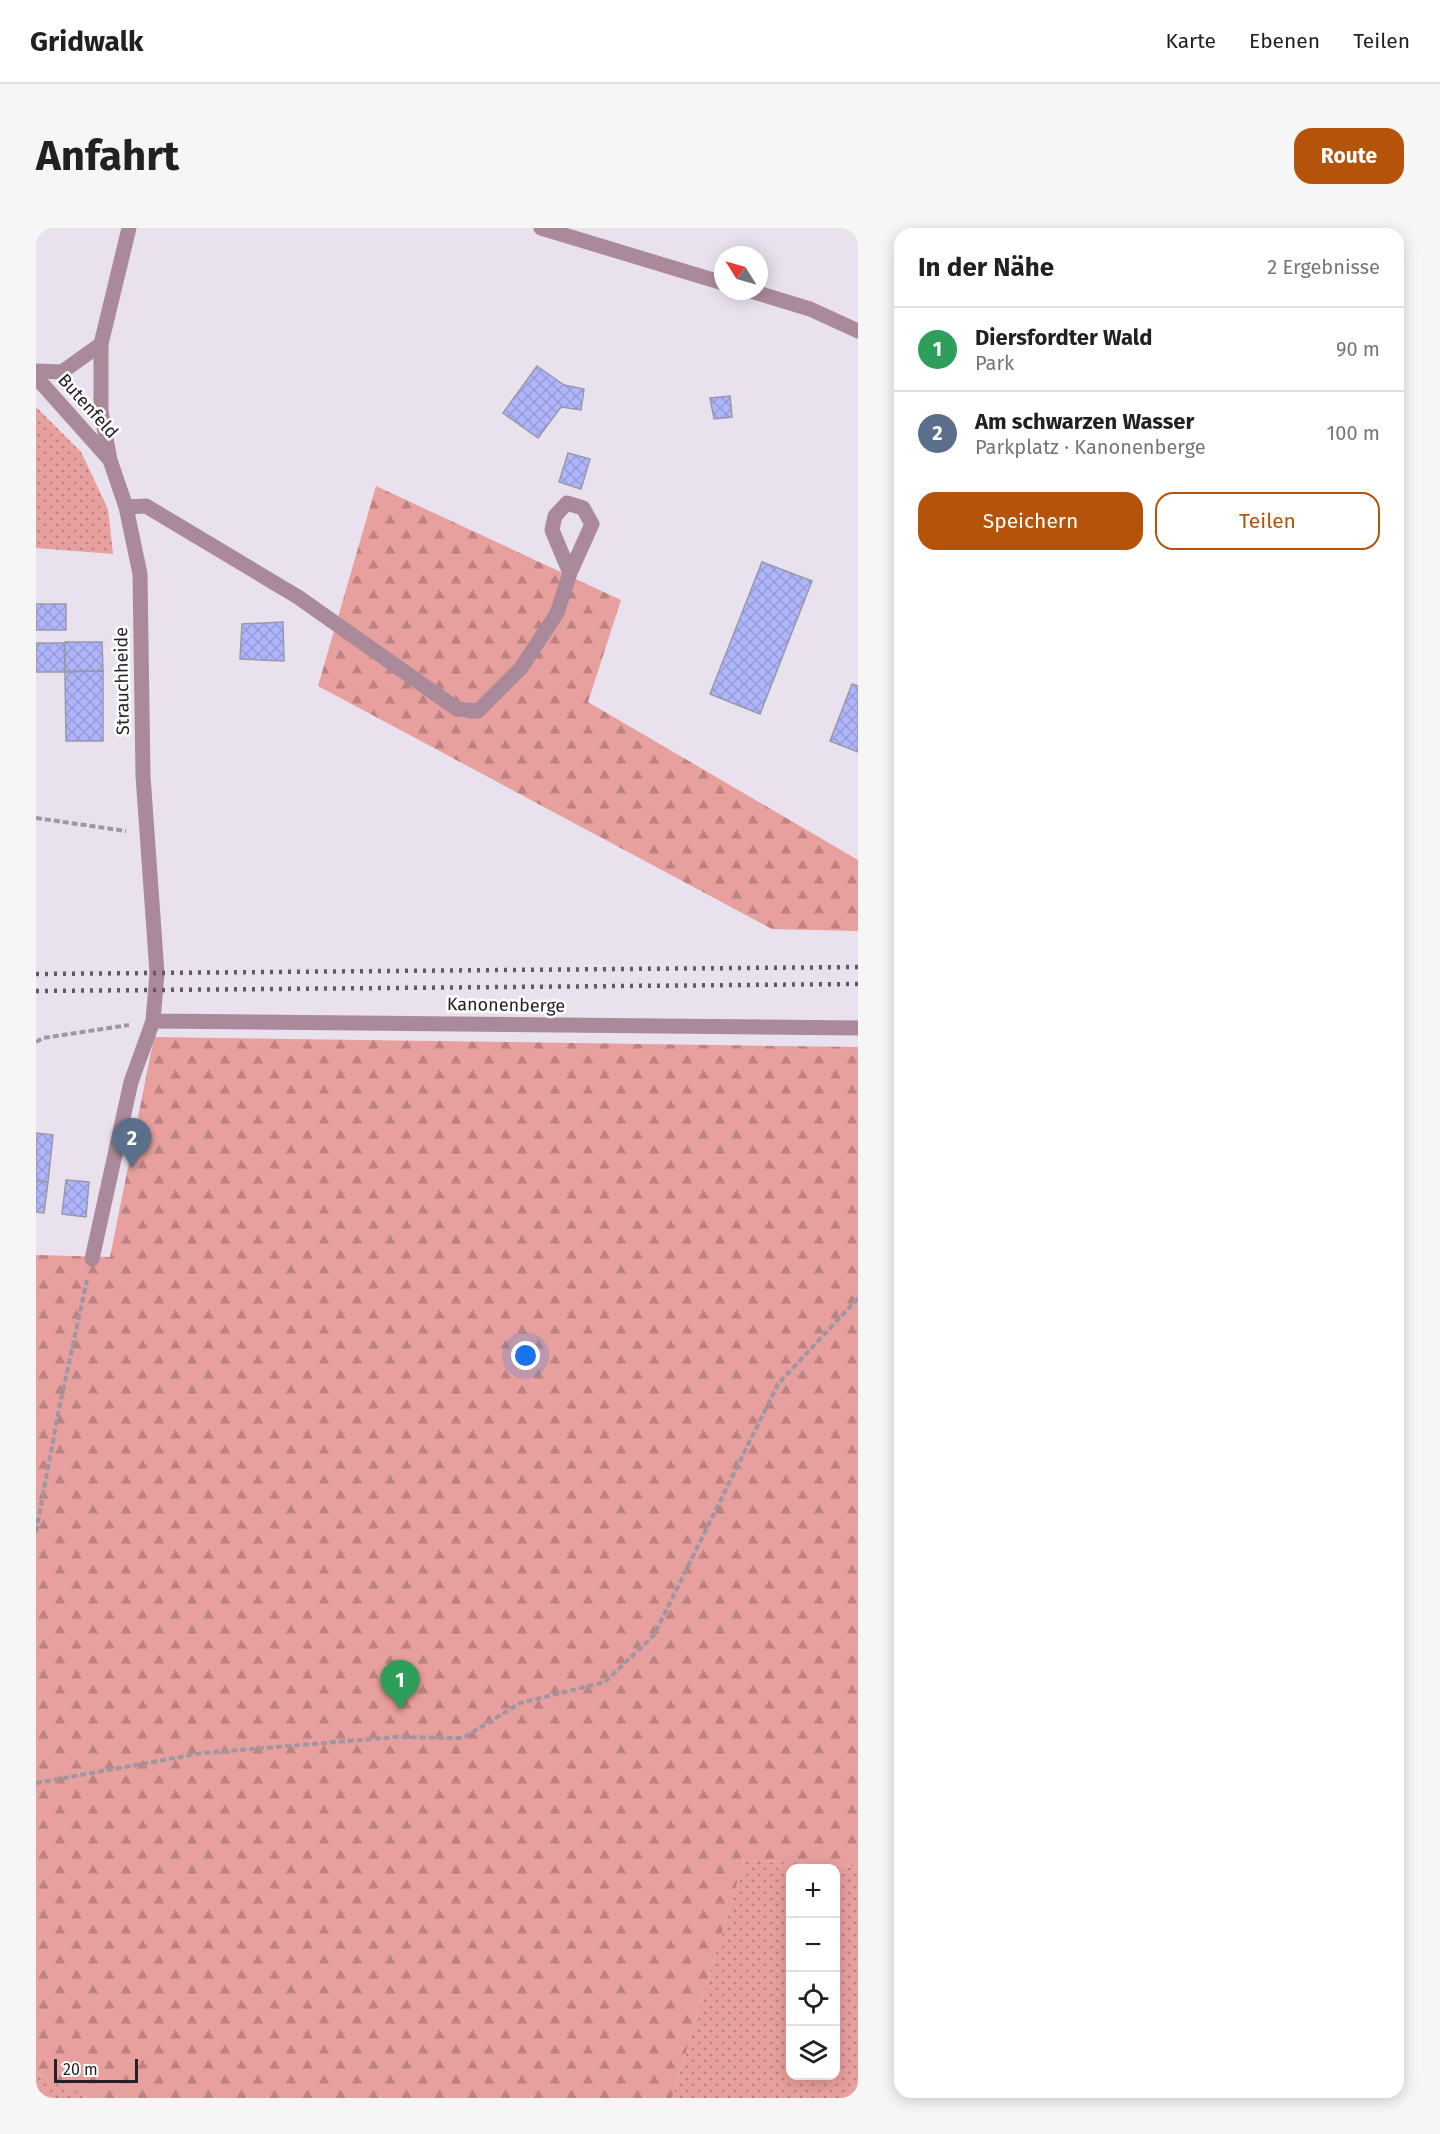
<!DOCTYPE html>
<html lang="de">
<head>
<meta charset="utf-8">
<style>
  body { margin:0; font-family:"Fira Sans",sans-serif; background:#f6f6f6; color:#202124 }
  .controls { position:absolute; right:18px; bottom:18px; display:grid; overflow:hidden; border-radius:12px; box-shadow:0 3px 15px #0003 }
  .controls button { width:54px; height:54px; display:grid; place-items:center; padding:0; border:0; border-bottom:2px solid #e0e0e0; background:#fff; color:#202124; font:30px sans-serif }
  .compass { position:absolute; left:678px; top:18px; width:54px; height:54px; border-radius:50%; background:#fff; box-shadow:0 3px 15px #0003; rotate:307deg }
  .scale { position:absolute; left:18px; bottom:15px; width:84px; box-sizing:border-box; padding-left:6px; border:3px solid #242026; border-top:0; font-size:16px; line-height:21px; white-space:nowrap; color:#242026; -webkit-text-stroke:4px #fff; paint-order:stroke }
  .you { position:absolute; left:490px; top:1128px; width:21px; height:21px; margin:-15px; border:4px solid #fff; border-radius:50%; background:#1a73e8; box-shadow:0 0 0 9px #1a73e833 }
  .badge { display:grid; place-items:center; width:39px; height:39px; border-radius:50%; background:#b45309; color:#fff; font-size:20px; font-weight:700 }
  .pin { position:absolute; translate:-50% -50px; filter:drop-shadow(0 2px 3px #0008) }
  .pin::after { content:''; position:absolute; top:32px; width:21px; height:18px; background:inherit; clip-path:polygon(0 0,100% 0,50% 100%) }
  .list { margin:0; padding:0; list-style:none }
  h2 { display:flex; justify-content:space-between; align-items:center; height:78px; margin:0; padding:0 24px; font-size:26px }
  h2 small { font-size:20px; font-weight:400; color:#757577 }
  .list li { display:grid; grid-template-columns:39px 1fr auto; gap:18px; align-items:center; box-sizing:border-box; height:84px; padding:0 24px; border-top:2px solid #e0e0e0 }
  .list b { display:block; font-size:22px; white-space:nowrap }
  .list p { margin:0; font-size:20px; white-space:nowrap; color:#757577 }
  .list em { font-size:20px; font-style:normal; color:#757577 }
  .actions { display:flex; gap:12px; padding:18px 24px }
  .actions a { flex:1; padding:14px 0; border:2px solid #b45309; border-radius:18px; text-align:center; font-size:21px; color:#b45309 }
  .actions .main { background:#b45309; color:#fff }
  .icon { flex:none; width:33px; height:33px; fill:none; stroke:currentColor; stroke-width:2; stroke-linecap:round; stroke-linejoin:round }
  .map { position:relative; flex:none; width:822px; height:1870px; overflow:hidden; border-radius:18px }
  header { display:flex; align-items:center; gap:36px; box-sizing:border-box; height:84px; padding:0 30px; background:#fff; border-bottom:2px solid #e0e0e0 }
  header strong { font-size:28px }
  nav { display:flex; gap:33px; margin-inline-start:auto; font-size:21px }
  .intro { display:flex; align-items:center; justify-content:space-between; box-sizing:border-box; height:144px; padding:0 36px }
  h1 { margin:0; font-size:42px }
  .button { padding:15px 27px; border-radius:18px; background:#b45309; color:#fff; font-size:21px; font-weight:700 }
  main { display:flex; gap:36px; padding:0 36px }
  aside { flex:1; background:#fff; border-radius:18px; box-shadow:0 3px 15px #0003 }
  .map>svg:first-child { display:block }
</style>
</head>
<body>
<header>
<strong>Gridwalk</strong>
<nav><a>Karte</a><a>Ebenen</a><a>Teilen</a></nav>
</header>
<div class="intro"><h1>Anfahrt</h1><a class="button">Route</a></div>
<main>
<div class="map">
<svg width="822" height="1870" viewBox="0 0 822 1870">
  <defs>
    <pattern id="grass-dots" width="8" height="8" patternUnits="userSpaceOnUse" patternTransform="scale(1.5)"><rect width="8" height="8" fill="#e8a09e"/><path d="M2 2h.1M6 6h.1" fill="none" stroke="#bc8281" stroke-width="1.8" stroke-linecap="round"/></pattern>
    <pattern id="forest-firs" width="22" height="20" patternUnits="userSpaceOnUse" patternTransform="scale(1.5)"><rect width="22" height="20" fill="#e8a09e"/><path d="M5 1l3.5 6h-7zM16 11l3.5 6h-7z" fill="#bc8281"/></pattern>
    <pattern id="building-cross-hatch" width="8" height="8" patternUnits="userSpaceOnUse" patternTransform="scale(1.5)"><rect width="8" height="8" fill="#afb5fb"/><path d="M0 0l8 8M0 8l8-8" fill="none" stroke="#969bd7"/></pattern>
  </defs>
  <rect width="100%" height="100%" fill="#eae1ef"/>
  <g fill="url(#grass-dots)" fill-rule="evenodd">
    <path d="M0,179L45,224L72,281L77,326L0,320Z"/>
    <path d="M708,1632L822,1639V1870H636ZM754,1640H800V1848H754Z"/>
    <path d="M0,1844L52,1870H0Z"/>
  </g>
  <g fill="url(#forest-firs)">
    <path d="M340,258L585,372L552,474L822,632V703L736,701L282,458Z"/>
    <path d="M118,809L822,819V1639L708,1632L636,1870H52L0,1844V1027L74,1029Z"/>
  </g>
  <g fill="url(#building-cross-hatch)" stroke="#9799a8" stroke-width="1.5">
    <path d="M501,138L528,157L548,161L545,182L525,179L502,210L467,185Z"/>
    <path d="M694,168L696,189L678,191L674,170Z"/>
    <path d="M532,225L554,231L545,261L523,254Z"/>
    <path d="M726,334L776,353L724,486L674,466Z"/>
    <rect x="0" y="376" width="30" height="26"/>
    <path d="M247,394L248,433L204,431L206,396Z"/>
    <path d="M66,414L67,443H29V414Z"/>
    <path d="M0,415H28L29,444H0Z"/>
    <path d="M67,443V513H30L29,444Z"/>
    <path d="M816,456L822,458V524L794,513Z"/>
    <path d="M0,905L17,907L12,954L0,953Z"/>
    <path d="M30,952L53,954L50,989L26,986Z"/>
    <path d="M0,953L12,954L8,985L0,984Z"/>
  </g>
  <g fill="none" stroke-linecap="round" stroke-linejoin="round">
    <g stroke="#9e97a2" stroke-width="4" stroke-dasharray="6 3" stroke-linecap="butt">
      <path d="M0,590L90,603"/>
      <path d="M0,814L7,810L93,797"/>
      <path d="M0,1304L23,1181L51,1052"/>
      <path d="M0,1555L167,1525L359,1509L427,1510L484,1475L569,1454L618,1407L742,1156L822,1070"/>
    </g>
    <g stroke="#aa8a9a" stroke-width="15">
      <path d="M90,279L110,278L262,369L421,481L442,483L485,440L521,385L534,345L556,296L547,280L531,275L519,288L516,302L534,345"/>
      <path d="M56,1031L95,854L117,793"/>
    </g>
    <g stroke="#aa8a9a" stroke-width="15">
      <path d="M93,0L65,116V183L74,232L90,279L104,346L107,548L121,745L117,793L822,800"/>
      <path d="M505,0L687,55"/>
      <path d="M715,63L774,81L822,103"/>
      <path d="M0,143L26,144L65,116"/>
      <path d="M0,149L74,232"/>
    </g>
    <g stroke="#5f5962" stroke-width="4.5" stroke-dasharray="3 6" stroke-linecap="butt">
      <path d="M0,746L822,739"/>
      <path d="M0,763L822,756"/>
    </g>
  </g>
  <g text-anchor="middle" stroke-width="5" stroke-linejoin="round" paint-order="stroke">
    <g font-size="18" fill="#242026" stroke="#fff">
      <text transform="translate(52 178) rotate(48)" y="6">Butenfeld</text>
      <text transform="translate(86 453) rotate(-91)" y="6">Strauchheide</text>
      <text transform="translate(470 777) rotate(1)" y="6">Kanonenberge</text>
    </g>
  </g>
</svg>
<div class="controls">
<button>+</button>
<button>−</button>
<button><svg class="icon" aria-label="locate" viewBox="0 0 24 24"><circle cx="12" cy="12" r="6"/><path d="M12 2v4M12 18v4M2 12h4M18 12h4"/></svg></button>
<button><svg class="icon" aria-label="layers" viewBox="0 0 24 24"><path d="M12 4l9 5-9 5-9-5zM3 14l9 5 9-5"/></svg></button>
</div>
<svg class="compass" viewBox="-18 -18 36 36"><path d="M0-13l5 13h-10z" fill="#e53935"/><path d="M0 13l5-13h-10z" fill="#757577"/></svg>
<div class="scale">20 m</div>
<div class="you"></div>
<div class="pin badge" style="left:364px;top:1482px;background:#2e9e5b">1</div>
<div class="pin badge" style="left:96px;top:940px;background:#5c6f8a">2</div>
</div>
<aside>
<h2>In der Nähe<small>2 Ergebnisse</small></h2>
<ul class="list">
<li><span class="badge" style="background:#2e9e5b">1</span><div><b>Diersfordter Wald</b><p>Park</p></div><em>90 m</em></li>
<li><span class="badge" style="background:#5c6f8a">2</span><div><b>Am schwarzen Wasser</b><p>Parkplatz · Kanonenberge</p></div><em>100 m</em></li>
</ul>
<div class="actions"><a class="main">Speichern</a><a>Teilen</a></div>
</aside>
</main>
</body>
</html>
